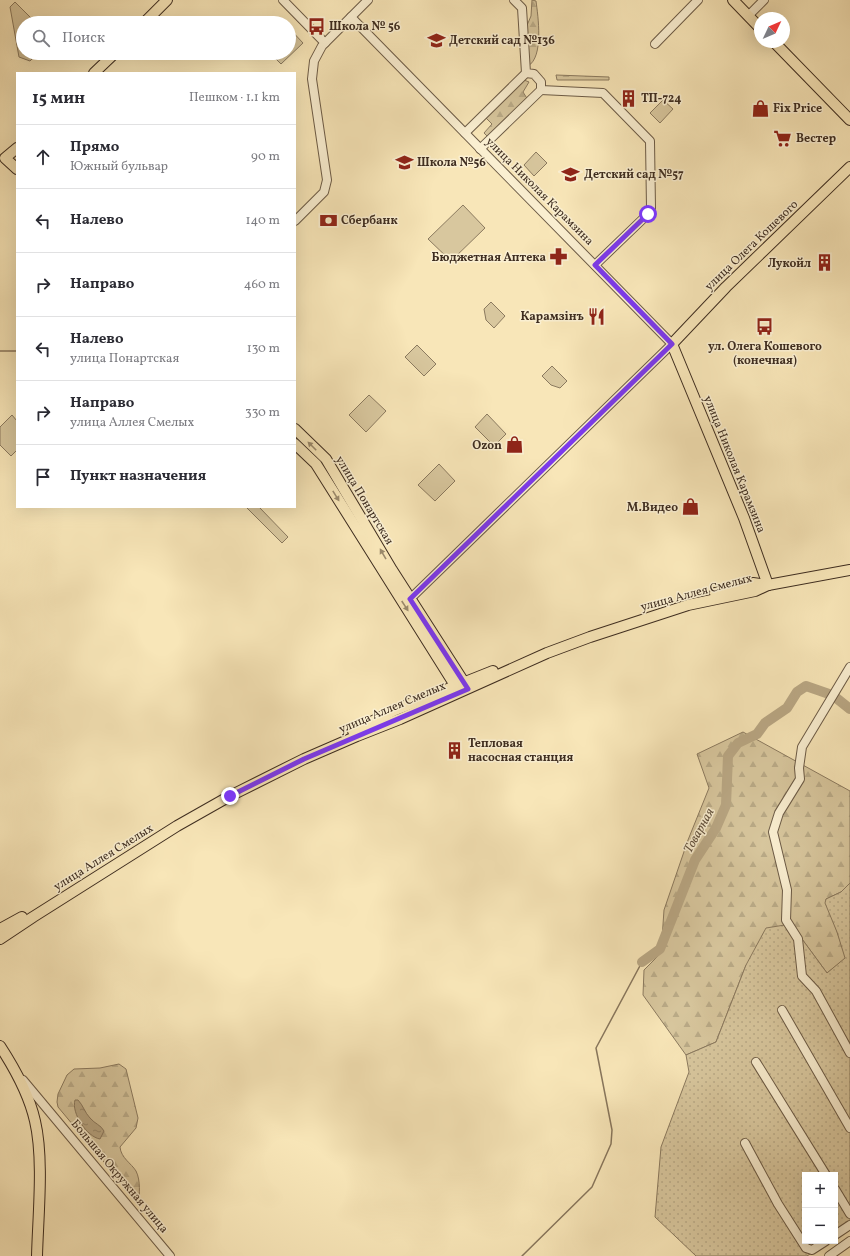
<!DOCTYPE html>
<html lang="ru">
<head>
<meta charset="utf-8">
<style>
  body { margin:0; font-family:Vollkorn,serif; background:#f2f2f3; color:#2b2b33 }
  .controls { position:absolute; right:12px; bottom:12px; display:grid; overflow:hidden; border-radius:0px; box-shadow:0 4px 16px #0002 }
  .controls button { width:36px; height:36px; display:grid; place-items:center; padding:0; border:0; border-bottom:1px solid #e1e1e2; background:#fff; color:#2b2b33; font:20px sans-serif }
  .compass { position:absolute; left:754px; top:12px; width:36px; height:36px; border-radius:50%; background:#fff; box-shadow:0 4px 16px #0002; rotate:46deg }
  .stop { position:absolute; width:12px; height:12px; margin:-9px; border:3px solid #7c3aed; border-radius:50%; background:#fff }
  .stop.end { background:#7c3aed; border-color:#fff; box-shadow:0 1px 4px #0008 }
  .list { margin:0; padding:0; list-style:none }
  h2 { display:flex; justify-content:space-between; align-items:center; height:52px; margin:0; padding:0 16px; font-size:17px }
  h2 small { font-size:13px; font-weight:400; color:#7c7c81 }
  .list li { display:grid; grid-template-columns:26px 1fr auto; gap:12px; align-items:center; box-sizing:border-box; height:64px; padding:0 16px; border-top:1px solid #e1e1e2 }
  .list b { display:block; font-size:15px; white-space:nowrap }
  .list p { margin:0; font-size:13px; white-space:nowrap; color:#7c7c81 }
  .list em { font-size:13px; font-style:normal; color:#7c7c81 }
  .icon { flex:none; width:22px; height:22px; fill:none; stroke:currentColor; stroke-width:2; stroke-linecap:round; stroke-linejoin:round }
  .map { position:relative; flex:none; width:850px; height:1256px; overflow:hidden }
  .search { position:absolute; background:#fff; box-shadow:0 4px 16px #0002; left:16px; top:16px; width:280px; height:44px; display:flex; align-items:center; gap:10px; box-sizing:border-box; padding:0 14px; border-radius:22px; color:#7c7c81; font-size:15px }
  .panel { position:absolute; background:#fff; box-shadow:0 4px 16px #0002; left:16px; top:72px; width:280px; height:436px; border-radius:0px }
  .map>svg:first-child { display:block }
</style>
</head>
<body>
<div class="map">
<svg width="850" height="1256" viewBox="0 0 850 1256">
  <defs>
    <pattern id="forest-firs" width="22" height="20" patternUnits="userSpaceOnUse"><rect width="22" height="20" fill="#d8c79e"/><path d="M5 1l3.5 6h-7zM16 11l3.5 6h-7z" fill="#baab88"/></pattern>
    <pattern id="garden-dots" width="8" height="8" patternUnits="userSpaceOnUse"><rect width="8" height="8" fill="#d8c79e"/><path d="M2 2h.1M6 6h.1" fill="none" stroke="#baab88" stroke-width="1.8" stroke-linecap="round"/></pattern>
    <pattern id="water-ripples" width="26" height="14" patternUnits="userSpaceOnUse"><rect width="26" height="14" fill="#b9a784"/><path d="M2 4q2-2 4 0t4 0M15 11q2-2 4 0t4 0" fill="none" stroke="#98886c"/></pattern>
  </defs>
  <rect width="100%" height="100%" fill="#f8e6b8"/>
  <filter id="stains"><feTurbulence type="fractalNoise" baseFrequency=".005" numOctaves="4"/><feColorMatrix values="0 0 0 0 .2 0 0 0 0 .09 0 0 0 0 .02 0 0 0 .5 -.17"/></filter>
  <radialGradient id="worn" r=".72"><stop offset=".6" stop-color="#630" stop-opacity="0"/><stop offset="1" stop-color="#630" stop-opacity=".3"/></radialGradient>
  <g fill="url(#forest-firs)" stroke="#8b7a5f">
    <path d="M532,0L536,1C538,16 544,57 528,66L525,30L531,16Z"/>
    <path d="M556,75L609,77V80H557Z"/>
    <path d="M524,80L529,82L523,92L528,100L488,137L484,133L492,124L485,117Z"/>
    <path d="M743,732L850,791V883L841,892L826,899L846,958L827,973L791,924L746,965L716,1042L686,1055L643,995L644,970L661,953L664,910L688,840L709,788L697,754Z"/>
    <path d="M119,1064L126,1069L138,1118L136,1128L120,1147C121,1158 131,1163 136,1171C141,1181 139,1194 139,1204L58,1107L57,1102L58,1094L67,1075L74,1069L100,1068Z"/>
  </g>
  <g fill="#d8c79e" stroke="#8b7a5f">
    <path d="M15,2L36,23H23V53H38L30,61L19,57L10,7Z"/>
    <path d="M289,28L303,43L281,64L270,53H289Z"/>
    <path d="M663,100L673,109L660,123L650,113Z"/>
    <path d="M536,152L547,163L534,176L524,165Z"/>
    <path d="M463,205L485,228L451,261L428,239Z"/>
    <path d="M491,302L505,316L494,328L486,320L484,309Z"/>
    <path d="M417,345L436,364L424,376L405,357Z"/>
    <path d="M552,366L567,381L560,388L551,385L542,376Z"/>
    <path d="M369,395L386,411L366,432L349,415Z"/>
    <path d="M487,414L506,434L494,446L475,427Z"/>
    <path d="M12,415L17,421V450L11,456L0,445V427Z"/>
    <path d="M439,464L455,481L435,501L418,485Z"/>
    <path d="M246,507H259L288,537L282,543Z"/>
  </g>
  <path fill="url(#garden-dots)" stroke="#8b7a5f" d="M850,883V1228L835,1238V1175H805V1241H830L807,1256H696L655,1217L661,1147L689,1072L686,1055L716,1042L746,965L766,928L791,924L827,973L845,958L837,932L825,903L826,899L841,892Z"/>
  <path fill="url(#water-ripples)" stroke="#88765c" d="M75,1100H78C83,1105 85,1113 90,1118C95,1124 101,1125 104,1131L100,1139C87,1137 71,1113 75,1100Z"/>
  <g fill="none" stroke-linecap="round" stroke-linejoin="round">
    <g stroke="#88765c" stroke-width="1.5">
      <path d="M0,351H17"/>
      <path d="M522,1256L592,1187L611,1144L612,1130L596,1048L642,962"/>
    </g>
    <g stroke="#b9a784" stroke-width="10">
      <path d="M835,697L850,709"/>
      <path d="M642,962L660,949L695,860L716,828L726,805L728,756L738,743L757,734L765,723L787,708L797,692L806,686L829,694"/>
    </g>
    <defs>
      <g id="minor">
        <path d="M283,0L325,43"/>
        <path d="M514,0L522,8L526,73L534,74L541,82V90L603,93L650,141L651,208L648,214L595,265"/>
        <path d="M748,16L764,0"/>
        <path d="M351,17L672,344L410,599"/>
        <path d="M655,44L698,0"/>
        <path d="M465,133L526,73"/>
        <path d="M480,149L541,90"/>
        <path d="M295,221L324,192L327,180L312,79L314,61L322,46L368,0"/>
        <path d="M850,667L802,747L799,768L800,779L779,813L773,832L787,890L786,920L798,939L802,976L816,991L850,1053"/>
        <path d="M782,1010L850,1128"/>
        <path d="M756,1062L826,1175"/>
        <path d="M23,1080L170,1256"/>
        <path d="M745,1143L778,1204L806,1248L812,1250L826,1241"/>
        <path d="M835,1189L850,1214"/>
        <path d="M835,1235L850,1225"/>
        <path d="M829,1256L850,1241"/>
      </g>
      <g id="major">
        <path d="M733,0L760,28"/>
        <path d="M144,23L167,0"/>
        <path d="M774,42L850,120"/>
        <path d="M94,73L115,53"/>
        <path d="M17,148L5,158L17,169"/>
        <path d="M295,429L326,459L392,570L467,687"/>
        <path d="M295,444L316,464L458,690"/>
        <path d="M768,585L744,518L672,344L726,287L850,167"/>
        <path d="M715,593L753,583L768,585"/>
        <path d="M353,731L395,710L493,671"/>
        <path d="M0,929L22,917"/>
        <path d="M0,939L33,917L177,826L230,796L304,759L357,736L400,719L547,653L590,637L688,605L755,591L768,585L850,570"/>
        <path d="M0,1046C15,1069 29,1094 35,1121C44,1159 38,1216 37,1256"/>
      </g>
    </defs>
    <use href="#minor" stroke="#6c5b46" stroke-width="10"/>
    <use href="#major" stroke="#3e2d20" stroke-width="12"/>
    <use href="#minor" stroke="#faefd1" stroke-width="8"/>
    <use href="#major" stroke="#f8e6b8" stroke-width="10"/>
  </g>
  <defs><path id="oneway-solid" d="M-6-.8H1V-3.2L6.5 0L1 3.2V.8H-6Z"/></defs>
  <g fill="#9b8a6c">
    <use href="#oneway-solid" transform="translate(312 446) rotate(-135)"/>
    <use href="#oneway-solid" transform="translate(336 496) rotate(58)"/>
    <use href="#oneway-solid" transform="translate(383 554) rotate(-120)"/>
    <use href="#oneway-solid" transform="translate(405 606) rotate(57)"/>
  </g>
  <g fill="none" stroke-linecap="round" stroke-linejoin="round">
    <path stroke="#7c3aed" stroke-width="5" d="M230,796L304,759L468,689L410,599L672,344L595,265L648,214"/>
  </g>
  <defs>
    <symbol id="bus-bare" viewBox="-9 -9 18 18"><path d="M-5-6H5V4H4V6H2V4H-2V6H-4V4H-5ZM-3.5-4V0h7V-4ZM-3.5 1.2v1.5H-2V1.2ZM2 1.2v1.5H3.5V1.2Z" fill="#8f2418" stroke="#faefd1" stroke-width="2.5" paint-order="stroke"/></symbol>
    <symbol id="school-bare" viewBox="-9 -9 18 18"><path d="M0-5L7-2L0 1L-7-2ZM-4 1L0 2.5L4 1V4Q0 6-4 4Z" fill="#8f2418" stroke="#faefd1" stroke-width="2.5" paint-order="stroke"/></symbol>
    <symbol id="building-bare" viewBox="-9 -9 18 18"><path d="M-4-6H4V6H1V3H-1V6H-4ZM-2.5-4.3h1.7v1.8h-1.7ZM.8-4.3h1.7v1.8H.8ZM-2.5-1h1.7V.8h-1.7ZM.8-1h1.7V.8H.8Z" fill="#8f2418" stroke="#faefd1" stroke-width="2.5" paint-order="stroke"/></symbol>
    <symbol id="shop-bare" viewBox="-9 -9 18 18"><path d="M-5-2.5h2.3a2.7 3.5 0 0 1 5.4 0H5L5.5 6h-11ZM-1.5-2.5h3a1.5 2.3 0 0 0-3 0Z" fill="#8f2418" stroke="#faefd1" stroke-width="2.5" paint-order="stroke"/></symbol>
    <symbol id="supermarket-bare" viewBox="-9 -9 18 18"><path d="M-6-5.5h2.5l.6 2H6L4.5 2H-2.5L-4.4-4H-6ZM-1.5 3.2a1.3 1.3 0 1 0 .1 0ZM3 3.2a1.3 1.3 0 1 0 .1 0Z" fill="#8f2418" stroke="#faefd1" stroke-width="2.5" paint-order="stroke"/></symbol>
    <symbol id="bank-bare" viewBox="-9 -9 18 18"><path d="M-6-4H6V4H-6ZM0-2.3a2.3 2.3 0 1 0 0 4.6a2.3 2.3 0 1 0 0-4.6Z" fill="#8f2418" stroke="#faefd1" stroke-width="2.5" paint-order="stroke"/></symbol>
    <symbol id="pharmacy-bare" viewBox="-9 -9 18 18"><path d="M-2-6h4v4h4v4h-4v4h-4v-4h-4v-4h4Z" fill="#8f2418" stroke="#faefd1" stroke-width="2.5" paint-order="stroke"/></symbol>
    <symbol id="restaurant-bare" viewBox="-9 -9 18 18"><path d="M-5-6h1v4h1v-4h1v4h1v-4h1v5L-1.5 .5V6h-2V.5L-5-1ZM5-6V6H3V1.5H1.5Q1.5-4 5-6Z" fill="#8f2418" stroke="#faefd1" stroke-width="2.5" paint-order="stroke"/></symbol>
  </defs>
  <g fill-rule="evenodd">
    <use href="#bus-bare" x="304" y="14" width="25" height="25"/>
    <use href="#school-bare" x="424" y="28" width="25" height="25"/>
    <use href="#building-bare" x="616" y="86" width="25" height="25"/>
    <use href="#shop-bare" x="748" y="96" width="25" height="25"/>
    <use href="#supermarket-bare" x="770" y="126" width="25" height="25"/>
    <use href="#school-bare" x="392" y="150" width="25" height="25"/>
    <use href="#school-bare" x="558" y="162" width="25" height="25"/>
    <use href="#bank-bare" x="316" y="208" width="25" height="25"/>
    <use href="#pharmacy-bare" x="546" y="244" width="25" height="25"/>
    <use href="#building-bare" x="812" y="250" width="25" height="25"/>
    <use href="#restaurant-bare" x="584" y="304" width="25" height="25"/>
    <use href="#bus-bare" x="752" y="314" width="25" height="25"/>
    <use href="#shop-bare" x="502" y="432" width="25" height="25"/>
    <use href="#shop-bare" x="678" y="494" width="25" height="25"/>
    <use href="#building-bare" x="442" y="738" width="25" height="25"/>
  </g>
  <g text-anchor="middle" stroke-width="3" stroke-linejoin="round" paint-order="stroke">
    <g font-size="12" font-weight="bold" fill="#3e2d20" stroke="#faefd1" text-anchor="start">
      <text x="329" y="30">Школа № 56</text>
      <text x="449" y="44">Детский сад №136</text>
      <text x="641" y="102">ТП-724</text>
      <text x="773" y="112">Fix Price</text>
      <text x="796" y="142">Вестер</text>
      <text x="417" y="166">Школа №56</text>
      <text x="584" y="178">Детский сад №57</text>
      <text x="341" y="224">Сбербанк</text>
      <text x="546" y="261" text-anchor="end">Бюджетная Аптека</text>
      <text x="811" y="267" text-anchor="end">Лукойл</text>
      <text x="584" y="320" text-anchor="end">Карамзiнъ</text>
      <text x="765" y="350" text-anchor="middle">ул. Олега Кошевого<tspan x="765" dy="14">(конечная)</tspan></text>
      <text x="502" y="449" text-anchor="end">Ozon</text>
      <text x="678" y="511" text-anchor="end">M.Видео</text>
      <text x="468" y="747">Тепловая<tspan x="468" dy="14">насосная станция</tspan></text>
    </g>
    <g font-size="12" fill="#3e2d20" stroke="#faefd1">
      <text transform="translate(540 191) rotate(45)" y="4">улица Николая Карамзина</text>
      <text transform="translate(751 245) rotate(-44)" y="4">улица Олега Кошевого</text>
      <text transform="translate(735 464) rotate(68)" y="4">улица Николая Карамзина</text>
      <text transform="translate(365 500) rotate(59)" y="4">улица Понартская</text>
      <text transform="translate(696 592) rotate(-15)" y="4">улица Аллея Смелых</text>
      <text transform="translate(392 707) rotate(-23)" y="4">улица Аллея Смелых</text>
      <text transform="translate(103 857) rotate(-32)" y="4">улица Аллея Смелых</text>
      <text transform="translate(120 1176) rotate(50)" y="4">Большая Окружная улица</text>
    </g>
    <g font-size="13" font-style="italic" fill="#63523e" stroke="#faefd1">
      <text transform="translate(698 830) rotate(-61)" y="5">Товарная</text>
    </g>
  </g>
  <rect width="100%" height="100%" filter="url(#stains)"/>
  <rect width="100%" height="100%" fill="url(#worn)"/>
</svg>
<div class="controls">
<button>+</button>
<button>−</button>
</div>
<svg class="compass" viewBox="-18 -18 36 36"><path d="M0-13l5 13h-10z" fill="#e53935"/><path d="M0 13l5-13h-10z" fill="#7c7c81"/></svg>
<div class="stop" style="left:648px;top:214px"></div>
<div class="stop end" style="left:230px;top:796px"></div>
<div class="search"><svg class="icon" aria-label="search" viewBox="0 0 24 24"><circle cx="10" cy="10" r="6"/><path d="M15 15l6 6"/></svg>Поиск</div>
<section class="panel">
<h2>15 мин<small>Пешком · 1.1 km</small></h2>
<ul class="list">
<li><svg class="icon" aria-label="ahead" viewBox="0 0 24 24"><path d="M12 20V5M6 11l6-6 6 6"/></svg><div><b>Прямо</b><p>Южный бульвар</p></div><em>90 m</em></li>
<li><svg class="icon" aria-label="left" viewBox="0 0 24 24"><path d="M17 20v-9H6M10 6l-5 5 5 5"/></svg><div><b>Налево</b></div><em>140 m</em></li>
<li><svg class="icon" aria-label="right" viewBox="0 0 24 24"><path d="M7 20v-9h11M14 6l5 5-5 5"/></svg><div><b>Направо</b></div><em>460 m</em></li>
<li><svg class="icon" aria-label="left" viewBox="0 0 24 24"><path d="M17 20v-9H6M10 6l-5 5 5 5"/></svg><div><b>Налево</b><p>улица Понартская</p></div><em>130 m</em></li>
<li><svg class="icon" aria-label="right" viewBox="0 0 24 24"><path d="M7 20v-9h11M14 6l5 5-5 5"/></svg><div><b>Направо</b><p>улица Аллея Смелых</p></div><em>330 m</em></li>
<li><svg class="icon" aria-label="arrive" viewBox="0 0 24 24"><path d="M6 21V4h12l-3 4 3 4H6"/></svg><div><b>Пункт назначения</b></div></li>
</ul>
</section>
</div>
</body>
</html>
